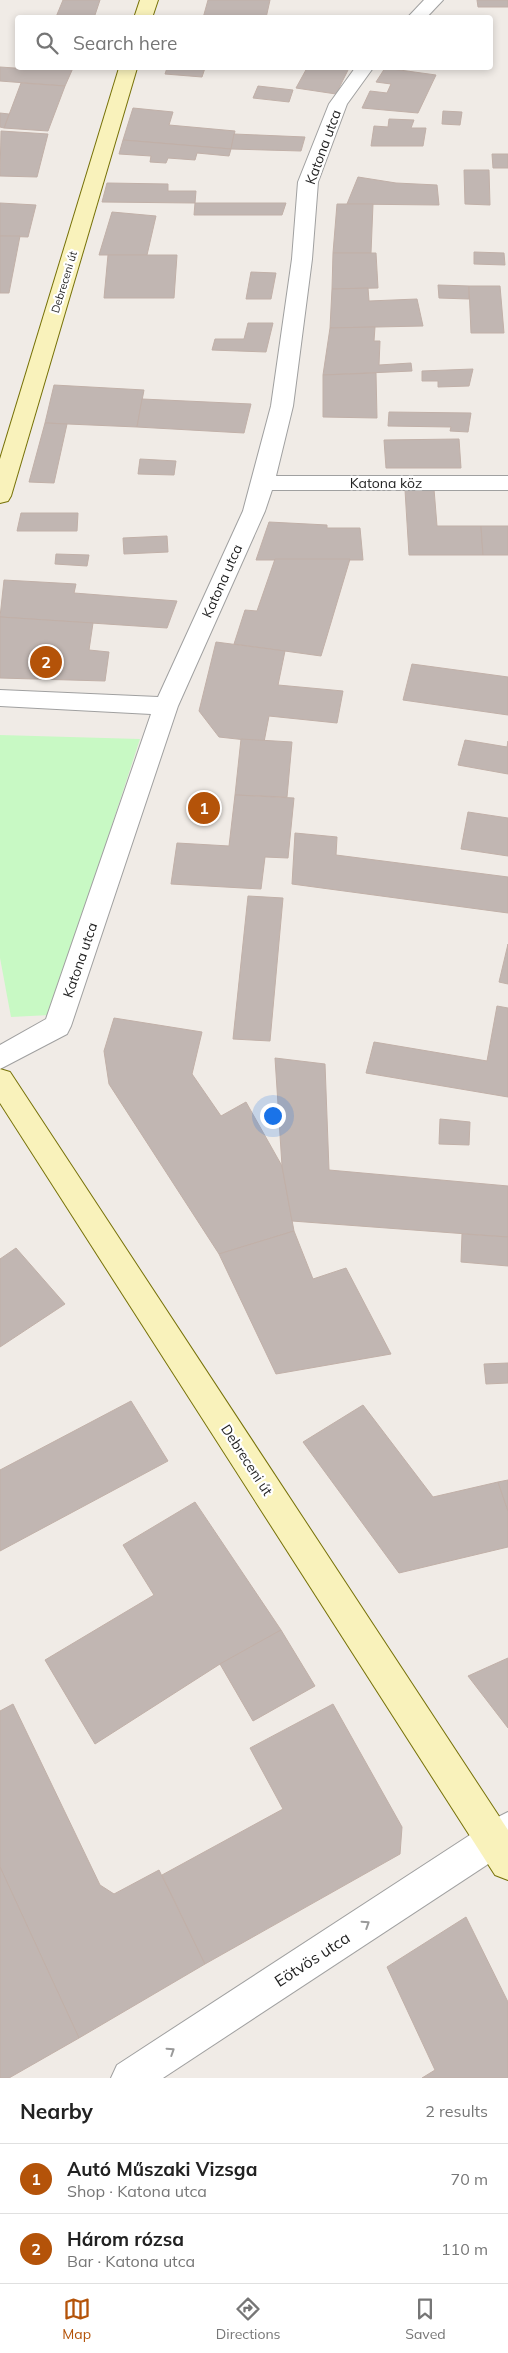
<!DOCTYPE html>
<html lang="en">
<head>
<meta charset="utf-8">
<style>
  body { margin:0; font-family:Mulish,sans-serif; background:#f6f6f6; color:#222 }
  .you { position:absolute; left:272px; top:1115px; width:18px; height:18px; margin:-12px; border:4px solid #fff; border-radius:50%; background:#1a73e8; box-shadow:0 0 0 8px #1a73e833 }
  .badge { display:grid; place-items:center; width:32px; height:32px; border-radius:50%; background:#b45309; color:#fff; font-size:16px; font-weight:700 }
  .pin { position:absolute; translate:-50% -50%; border:2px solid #fff; box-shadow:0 1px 5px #0006 }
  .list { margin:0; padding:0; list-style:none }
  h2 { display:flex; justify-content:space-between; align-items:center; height:65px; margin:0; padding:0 20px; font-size:21px }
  h2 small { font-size:16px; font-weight:400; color:#767676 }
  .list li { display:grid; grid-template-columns:32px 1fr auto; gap:15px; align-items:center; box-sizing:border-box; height:70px; padding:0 20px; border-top:1px solid #e0e0e0 }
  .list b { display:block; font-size:19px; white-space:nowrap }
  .list p { margin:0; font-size:16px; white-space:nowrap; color:#767676 }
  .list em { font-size:16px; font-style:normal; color:#767676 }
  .icon { flex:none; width:28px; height:28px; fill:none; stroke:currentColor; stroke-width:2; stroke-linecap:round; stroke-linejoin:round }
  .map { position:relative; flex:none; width:508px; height:2078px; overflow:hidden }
  .search { position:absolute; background:#fff; box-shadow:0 2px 8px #0003; left:15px; right:15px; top:15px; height:55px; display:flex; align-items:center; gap:12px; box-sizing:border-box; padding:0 18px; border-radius:5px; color:#767676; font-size:19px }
  .sheet { height:205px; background:#fff }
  nav { display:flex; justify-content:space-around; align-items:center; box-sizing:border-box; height:70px; border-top:1px solid #e0e0e0; background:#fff; font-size:14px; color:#767676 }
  nav a { display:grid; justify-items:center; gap:2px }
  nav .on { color:#b45309 }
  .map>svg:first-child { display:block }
</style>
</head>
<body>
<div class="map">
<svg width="508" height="2078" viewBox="0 0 508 2078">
  <rect width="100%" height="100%" fill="#f0ebe6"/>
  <path fill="#c8f9c4" d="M0,735L140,739L50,1015L11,1017L0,958Z"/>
  <g fill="#c1b6b2" stroke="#c1b0a8">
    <path d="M63,0H100L94,18L56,17Z"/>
    <path d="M208,0H270L266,18H203Z"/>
    <path d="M477,0H508V7H478Z"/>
    <path d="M0,67L29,69L73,68L65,86L0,81Z"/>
    <path d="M167,68H205L202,77L165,74Z"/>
    <path d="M307,68H349L336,94L296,88Z"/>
    <path d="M385,68L436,75L418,113L362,108L370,91L387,93L391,84L376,82Z"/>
    <path d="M21,83L65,86L48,131L4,128Z"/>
    <path d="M258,86L293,90L289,102L253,98Z"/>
    <path d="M133,108L173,112L169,125L235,131L231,149L123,140Z"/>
    <path d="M443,111L462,112L460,125L442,124Z"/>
    <path d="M0,113L9,114L4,128L0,127Z"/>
    <path d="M389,119L414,120L411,128H426L423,146H371L374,126L388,127Z"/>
    <path d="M1,131L48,134L37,177L0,176Z"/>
    <path d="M234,134L305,137L301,151L231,149Z"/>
    <path d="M123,140L231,149L229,156L197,153L195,160L168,158L166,163L150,162L151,156L119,154Z"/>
    <path d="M492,154H508V168H493Z"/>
    <path d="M464,170H489L490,205L465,204Z"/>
    <path d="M358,177L396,183L437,185L439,205L347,204Z"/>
    <path d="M107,183L168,184V191H196L195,203L102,202Z"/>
    <path d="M0,203L36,205L28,237L0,236Z"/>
    <path d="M195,203H286L282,215H194Z"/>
    <path d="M337,204H373L371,253H333Z"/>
    <path d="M112,212L156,216L147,255H99Z"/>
    <path d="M0,236H20L9,293H0Z"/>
    <path d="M474,252L504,253L505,265L474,264Z"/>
    <path d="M333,253H376L378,288L332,289Z"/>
    <path d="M108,255H177L174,298H104Z"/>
    <path d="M251,272L276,273L271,299H246Z"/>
    <path d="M438,285L469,286V299L439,298Z"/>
    <path d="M469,286H500L504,333H471Z"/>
    <path d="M368,288L369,301L417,299L423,326L330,328L332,289Z"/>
    <path d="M248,323H273L266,352L212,350L215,339H244Z"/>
    <path d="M375,327L374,341H380L379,365L411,363L412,371L323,375L330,328Z"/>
    <path d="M473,369L469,386L438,387V381H422V371Z"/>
    <path d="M376,373L377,418L323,417V375Z"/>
    <path d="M54,385L144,390L137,427L45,423Z"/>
    <path d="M142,399L251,404L244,433L137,427Z"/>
    <path d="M389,412L471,413L468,432L450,431L451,427L388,426Z"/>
    <path d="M45,423L67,424L54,483L29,482Z"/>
    <path d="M459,439L461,468H386L384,440Z"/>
    <path d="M140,459L176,461L174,475L138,474Z"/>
    <path d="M434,489L437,526H481L483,555H409L405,490Z"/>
    <path d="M21,513H78L77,531H17Z"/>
    <path d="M269,522L327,525V528H360L363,560H256Z"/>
    <path d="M481,526H508V555H483Z"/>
    <path d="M167,536L168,552L124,554L123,538Z"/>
    <path d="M56,554L89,555L87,566L55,564Z"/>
    <path d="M275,559H350L321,656L234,644L245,610L257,611Z"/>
    <path d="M4,580L76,584L74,593L177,601L167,628L0,617Z"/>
    <path d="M0,617L93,623L89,650L109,652L105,681L0,678Z"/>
    <path d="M216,642L285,651L278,685L343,691L337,723L269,716L264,742L219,737L199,711Z"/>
    <path d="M412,664L508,677V715L403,700Z"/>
    <path d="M241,739L292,742L287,797L235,795Z"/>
    <path d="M465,740L507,747L508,741V774L458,765Z"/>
    <path d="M235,795L294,798L288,858L265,857L261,889L171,884L177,843L229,846Z"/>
    <path d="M468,812L508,818V856L461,849Z"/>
    <path d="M295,833L337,837L336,855L508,877V913L292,884Z"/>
    <path d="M248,896L283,898L270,1041L233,1039Z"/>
    <path d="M508,944V984L499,982Z"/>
    <path d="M497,1006L508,1008V1097L366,1073L374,1042L487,1061Z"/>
    <path d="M114,1018L202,1032L192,1074L221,1116L246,1102L282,1166L294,1231L219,1254L109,1084L104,1051Z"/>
    <path d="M275,1058L325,1064L329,1170L508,1186V1237L292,1221L282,1166Z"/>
    <path d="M440,1119L470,1122L469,1145L439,1144Z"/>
    <path d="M294,1231L313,1279L346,1268L391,1354L276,1374L219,1254Z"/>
    <path d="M462,1234L508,1237V1266L461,1262Z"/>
    <path d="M16,1248L65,1304L0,1347V1259Z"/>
    <path d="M508,1363V1383L486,1384L484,1364Z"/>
    <path d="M131,1401L168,1461L0,1551V1470Z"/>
    <path d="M363,1405L433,1497L498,1482L508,1511V1547L399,1573L303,1442Z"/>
    <path d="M508,1480V1511L498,1482Z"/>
    <path d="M195,1502L281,1630L220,1664L95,1744L45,1660L154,1595L123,1545Z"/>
    <path d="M281,1630L315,1686L253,1721L220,1664Z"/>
    <path d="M508,1658V1728L468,1676Z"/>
    <path d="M13,1704L100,1885L114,1894L159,1870L205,1964L79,2038L0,1867V1711Z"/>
    <path d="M333,1704L402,1827L400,1854L205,1964L162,1875L283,1809L250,1748Z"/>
    <path d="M0,1867L79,2038L9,2078H0Z"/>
    <path d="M466,1917L508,2002V2078H422L435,2070L387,1967Z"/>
  </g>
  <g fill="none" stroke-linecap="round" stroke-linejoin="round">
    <defs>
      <g id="street">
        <path d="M424,0H443L426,18H407Z"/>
        <path d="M355,68H373L347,104L318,182L312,259L293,406L276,476H508V490H272L265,511L178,706L71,1026L67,1034L0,1069V1045L46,1019L151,714L0,706V690L158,697L243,511L271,406L292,259L298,182L329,104Z"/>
        <path d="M508,1812V1851L163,2078H111L117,2065L496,1818Z"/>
      </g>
      <g id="secondary">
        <path d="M140,0H158L152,18H134Z"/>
        <path d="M119,68H137L11,496L8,501L0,503V459Z"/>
        <path d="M0,1069L10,1072L508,1830V1880L495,1875L0,1103Z"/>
      </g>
    </defs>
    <use href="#street" stroke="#a0a0a0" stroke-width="2"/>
    <use href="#secondary" stroke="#767107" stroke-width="2"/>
    <use href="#street" fill="#fff" fill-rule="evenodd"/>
    <use href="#secondary" fill="#f9f2bb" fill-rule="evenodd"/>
  </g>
  <defs><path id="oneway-chevron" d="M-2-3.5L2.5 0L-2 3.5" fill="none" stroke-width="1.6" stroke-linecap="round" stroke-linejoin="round" transform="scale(1.25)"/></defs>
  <g stroke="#9a9a9a">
    <use href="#oneway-chevron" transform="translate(366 1924) rotate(-33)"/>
    <use href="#oneway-chevron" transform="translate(171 2051) rotate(-33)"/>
  </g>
  <g text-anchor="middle" stroke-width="4.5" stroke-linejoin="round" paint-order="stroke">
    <g font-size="11" fill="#1f1f1f" stroke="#fff">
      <text transform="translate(64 282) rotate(-73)" y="4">Debreceni út</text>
    </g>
    <g font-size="14" fill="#1f1f1f" stroke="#fff">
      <text transform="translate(323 147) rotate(-70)" y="5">Katona utca</text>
      <text x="386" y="488">Katona köz</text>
      <text transform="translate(222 581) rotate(-66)" y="5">Katona utca</text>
      <text transform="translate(80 960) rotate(-71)" y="5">Katona utca</text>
      <text transform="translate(247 1460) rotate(57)" y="5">Debreceni út</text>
    </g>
    <g font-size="16" fill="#1f1f1f" stroke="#fff">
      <text transform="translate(312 1959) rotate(-33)" y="6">Eötvös utca</text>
    </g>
  </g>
</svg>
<div class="you"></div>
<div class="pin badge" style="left:204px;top:808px">1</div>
<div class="pin badge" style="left:46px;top:662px">2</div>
<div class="search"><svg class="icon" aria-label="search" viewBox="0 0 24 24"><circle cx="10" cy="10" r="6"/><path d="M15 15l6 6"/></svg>Search here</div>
</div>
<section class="sheet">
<h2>Nearby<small>2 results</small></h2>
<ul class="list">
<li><span class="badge">1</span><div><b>Autó Műszaki Vizsga</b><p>Shop · Katona utca</p></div><em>70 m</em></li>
<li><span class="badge">2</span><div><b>Három rózsa</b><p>Bar · Katona utca</p></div><em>110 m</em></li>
</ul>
</section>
<nav>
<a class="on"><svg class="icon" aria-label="map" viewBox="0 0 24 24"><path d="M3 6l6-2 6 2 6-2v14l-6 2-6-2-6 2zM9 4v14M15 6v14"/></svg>Map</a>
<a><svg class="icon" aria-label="directions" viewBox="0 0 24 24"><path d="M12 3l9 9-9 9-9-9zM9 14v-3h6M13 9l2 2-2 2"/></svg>Directions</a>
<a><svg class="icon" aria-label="saved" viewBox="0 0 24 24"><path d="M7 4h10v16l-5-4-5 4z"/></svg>Saved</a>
</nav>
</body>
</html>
